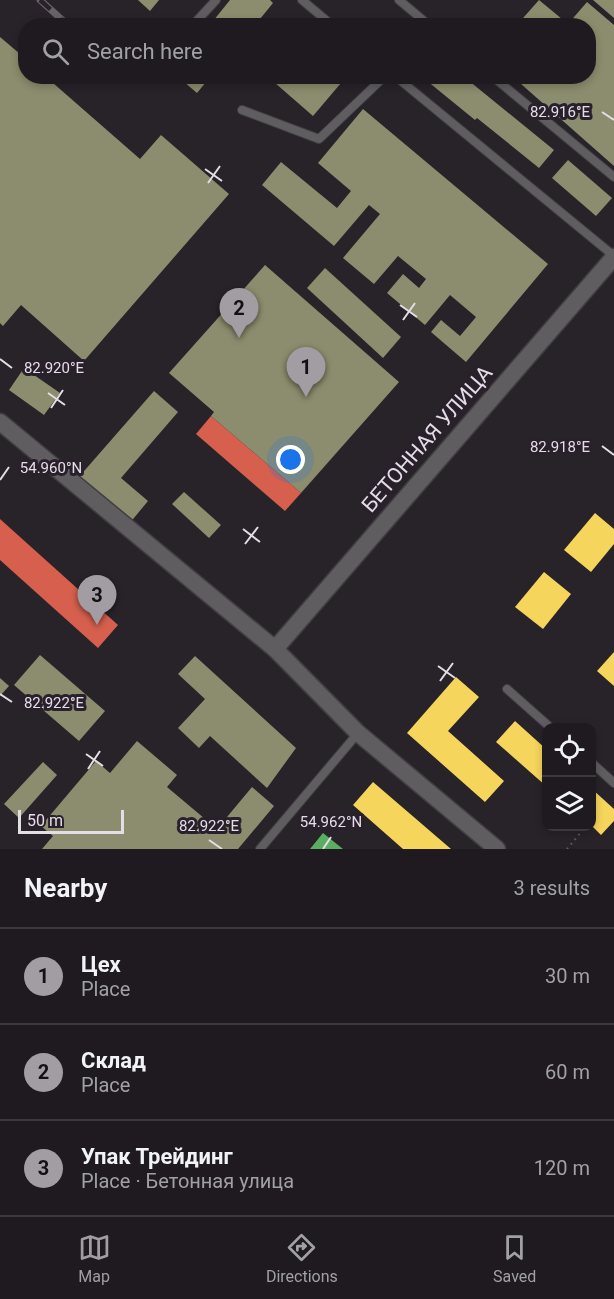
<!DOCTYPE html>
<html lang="en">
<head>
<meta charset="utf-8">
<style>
  body { margin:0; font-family:Roboto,sans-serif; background:#262328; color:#f1f3f6 }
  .controls { position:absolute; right:18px; bottom:18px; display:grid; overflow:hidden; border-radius:12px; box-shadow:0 3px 9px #0003 }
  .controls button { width:54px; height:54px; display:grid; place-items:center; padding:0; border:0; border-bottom:2px solid #3c383d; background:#1e1a1f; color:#f1f3f6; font:30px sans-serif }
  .scale { position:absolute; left:18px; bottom:15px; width:106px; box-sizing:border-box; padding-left:6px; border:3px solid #e3dde5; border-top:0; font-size:16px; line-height:21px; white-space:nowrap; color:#e3dde5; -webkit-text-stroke:4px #29202c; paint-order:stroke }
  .you { position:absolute; left:291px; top:460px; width:21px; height:21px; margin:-15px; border:4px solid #fff; border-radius:50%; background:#1a73e8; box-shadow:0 0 0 9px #1a73e833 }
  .badge { display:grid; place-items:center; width:39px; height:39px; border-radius:50%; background:#a29ca3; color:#111; font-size:20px; font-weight:700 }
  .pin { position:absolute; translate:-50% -50px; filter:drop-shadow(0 2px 3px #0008) }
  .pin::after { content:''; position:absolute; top:32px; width:21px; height:18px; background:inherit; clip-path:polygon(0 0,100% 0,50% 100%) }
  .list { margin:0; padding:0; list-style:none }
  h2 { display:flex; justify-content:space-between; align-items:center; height:78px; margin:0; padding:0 24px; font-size:26px }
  h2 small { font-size:20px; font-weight:400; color:#a1a1a4 }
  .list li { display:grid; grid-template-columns:39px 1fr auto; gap:18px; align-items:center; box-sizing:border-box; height:96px; padding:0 24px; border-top:2px solid #3c383d }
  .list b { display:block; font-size:22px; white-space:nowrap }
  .list p { margin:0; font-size:20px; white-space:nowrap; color:#a1a1a4 }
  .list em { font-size:20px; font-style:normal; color:#a1a1a4 }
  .icon { flex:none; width:33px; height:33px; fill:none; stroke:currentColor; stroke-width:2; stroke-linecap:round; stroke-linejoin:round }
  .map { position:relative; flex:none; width:614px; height:849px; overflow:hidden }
  .search { position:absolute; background:#1e1a1f; box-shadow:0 3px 9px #0003; left:18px; right:18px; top:18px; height:66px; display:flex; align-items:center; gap:15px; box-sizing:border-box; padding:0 21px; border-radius:24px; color:#a1a1a4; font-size:22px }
  .sheet { height:366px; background:#1e1a1f }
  nav { display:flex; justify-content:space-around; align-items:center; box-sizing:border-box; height:84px; border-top:2px solid #3c383d; background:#1e1a1f; font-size:16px; color:#a1a1a4 }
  nav a { display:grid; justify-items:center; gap:3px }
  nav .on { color:#a29ca3 }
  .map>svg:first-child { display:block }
</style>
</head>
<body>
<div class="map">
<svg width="614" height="849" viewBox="0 0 614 849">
  <rect width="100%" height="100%" fill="#282329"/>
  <g fill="#f6d55c">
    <path d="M595,513L614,529V544L591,572L564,550Z"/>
    <path d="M544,572L571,594L543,629L515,607Z"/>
    <path d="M614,652V686L597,671Z"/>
    <path d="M456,677L479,697L448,731L504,781L485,802L407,733Z"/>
    <path d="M515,721L546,749V786L496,742Z"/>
    <path d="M373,782L451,849H403L353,805Z"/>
    <path d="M592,789L614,809V821L601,835L592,826Z"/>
  </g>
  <g fill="#d6604d">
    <path d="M211,416L301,493L285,511L196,434Z"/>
    <path d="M0,519L118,625L98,648L0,560Z"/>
  </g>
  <path fill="#5aae61" d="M323,833L343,849H310Z"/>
  <g fill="#8c8c6e">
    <path d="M138,0H159L150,11Z"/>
    <path d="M230,0H270L273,3L260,19L268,26H209Z"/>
    <path d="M539,0L568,24L587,2L614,25V166L512,76H588V26H516Z"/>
    <path d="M593,0H614V18Z"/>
    <path d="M0,37L26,59V76H45L140,159L161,135L229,194L84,361L21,305L3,326L0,323Z"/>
    <path d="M177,76H211L197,93Z"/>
    <path d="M267,76H336L341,83L313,116Z"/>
    <path d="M421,76H463L554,150L539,168L477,118L475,120Z"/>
    <path d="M363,109L548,264L466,362L431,332L441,320L460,336L476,317L450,295L425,325L387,293L403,274L419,288L426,279L398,256L374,284L343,258L380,214L369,205L334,246L262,185L281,162L337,208L351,191L318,163Z"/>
    <path d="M568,160L612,198L596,216L552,178Z"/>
    <path d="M265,265L399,382L301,493L211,416L214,412L169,373Z"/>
    <path d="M325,268L401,337L383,358L307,288Z"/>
    <path d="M24,368L60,393L44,415L9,390Z"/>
    <path d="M154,391L178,412L121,478L148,501L129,524L78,478Z"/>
    <path d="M184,492L221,525L209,538L172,504Z"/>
    <path d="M40,655L105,711L79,741L14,685Z"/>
    <path d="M195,656L296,748L267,788L210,736L199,748L178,728L205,699L178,674Z"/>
    <path d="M0,678L9,686L0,696Z"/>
    <path d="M137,741L177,775L167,787L217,829L252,787L274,806L238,849H42L53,836L41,826L96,761L110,773Z"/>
    <path d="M43,762L57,775L19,818L4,804Z"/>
  </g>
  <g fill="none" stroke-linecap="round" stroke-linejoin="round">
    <defs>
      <g id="service">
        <path d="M302,0L333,26"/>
        <path d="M399,0L430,26"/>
        <path d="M192,26L216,0"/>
        <path d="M395,76L614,256"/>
        <path d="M492,76L614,177"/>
        <path d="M242,110L319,139L385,76"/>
        <path d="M507,689L551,728"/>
        <path d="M592,763L614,783"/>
        <path d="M260,849L358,733"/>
      </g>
      <g id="minor">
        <path d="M0,422L275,649L358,733L497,849"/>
        <path d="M275,649L614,257"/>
      </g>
    </defs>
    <use href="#service" stroke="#413e42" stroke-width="10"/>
    <use href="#minor" stroke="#413e42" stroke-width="19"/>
    <path stroke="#636063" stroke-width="2" stroke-dasharray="1.5 4.5" stroke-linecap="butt" d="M567,849L582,831"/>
    <use href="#service" stroke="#5f5d60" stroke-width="8"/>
    <use href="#minor" stroke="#5f5d60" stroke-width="16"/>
    <defs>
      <path id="rail" d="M40,0L69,26"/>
    </defs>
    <use href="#rail" stroke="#656365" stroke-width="7"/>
    <use href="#rail" stroke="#29202c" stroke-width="4.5" stroke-dasharray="14" stroke-linecap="butt"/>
  </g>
  <path fill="none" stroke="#e3dde5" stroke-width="2" d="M602,112L614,120M205,169L222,181M208,183L220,166M400,305L417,317M403,320L415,303M0,359L12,368M48,393L65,405M51,408L63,390M602,446L614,455M0,480L9,467M243,529L260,542M245,544L258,527M438,666L455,678M440,681L453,663M0,694L12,702M86,754L103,766M88,769L100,751M209,840L222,849M323,849L331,837"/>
  <g text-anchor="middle" stroke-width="6" stroke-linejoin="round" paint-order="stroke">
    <g font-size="21" fill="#e3dde5" stroke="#29202c">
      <text transform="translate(427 439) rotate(-49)" y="7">БЕТОННАЯ УЛИЦА</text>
    </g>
  </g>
  <g font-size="15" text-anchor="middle" fill="#e3dde5" stroke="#29202c" stroke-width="6" stroke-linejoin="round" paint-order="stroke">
    <text x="560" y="117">82.916°E</text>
    <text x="54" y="373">82.920°E</text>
    <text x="560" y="452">82.918°E</text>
    <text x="51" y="473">54.960°N</text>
    <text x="54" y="708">82.922°E</text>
    <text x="331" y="827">54.962°N</text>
    <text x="209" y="831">82.922°E</text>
  </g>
</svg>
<div class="controls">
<button><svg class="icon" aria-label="locate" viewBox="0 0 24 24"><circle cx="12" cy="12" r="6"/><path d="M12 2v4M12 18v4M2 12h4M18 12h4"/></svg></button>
<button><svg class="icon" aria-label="layers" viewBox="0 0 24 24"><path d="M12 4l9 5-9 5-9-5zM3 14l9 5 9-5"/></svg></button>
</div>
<div class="scale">50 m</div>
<div class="you"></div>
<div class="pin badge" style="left:306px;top:397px">1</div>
<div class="pin badge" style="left:239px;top:338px">2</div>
<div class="pin badge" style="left:97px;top:625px">3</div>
<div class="search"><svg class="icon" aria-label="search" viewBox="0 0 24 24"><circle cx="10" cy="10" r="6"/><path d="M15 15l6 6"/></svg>Search here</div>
</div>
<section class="sheet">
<h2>Nearby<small>3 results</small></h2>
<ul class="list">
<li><span class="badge">1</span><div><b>Цех</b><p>Place</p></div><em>30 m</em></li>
<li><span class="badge">2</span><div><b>Склад</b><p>Place</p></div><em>60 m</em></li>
<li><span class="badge">3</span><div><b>Упак Трейдинг</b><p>Place · Бетонная улица</p></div><em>120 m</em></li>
</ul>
</section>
<nav>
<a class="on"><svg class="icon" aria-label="map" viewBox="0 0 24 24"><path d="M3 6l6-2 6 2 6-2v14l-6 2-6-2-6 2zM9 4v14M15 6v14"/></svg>Map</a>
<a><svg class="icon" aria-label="directions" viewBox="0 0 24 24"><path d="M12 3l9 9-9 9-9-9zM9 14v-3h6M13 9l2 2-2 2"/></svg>Directions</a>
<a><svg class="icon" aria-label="saved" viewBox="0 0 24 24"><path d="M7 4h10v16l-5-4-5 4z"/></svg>Saved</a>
</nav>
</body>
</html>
